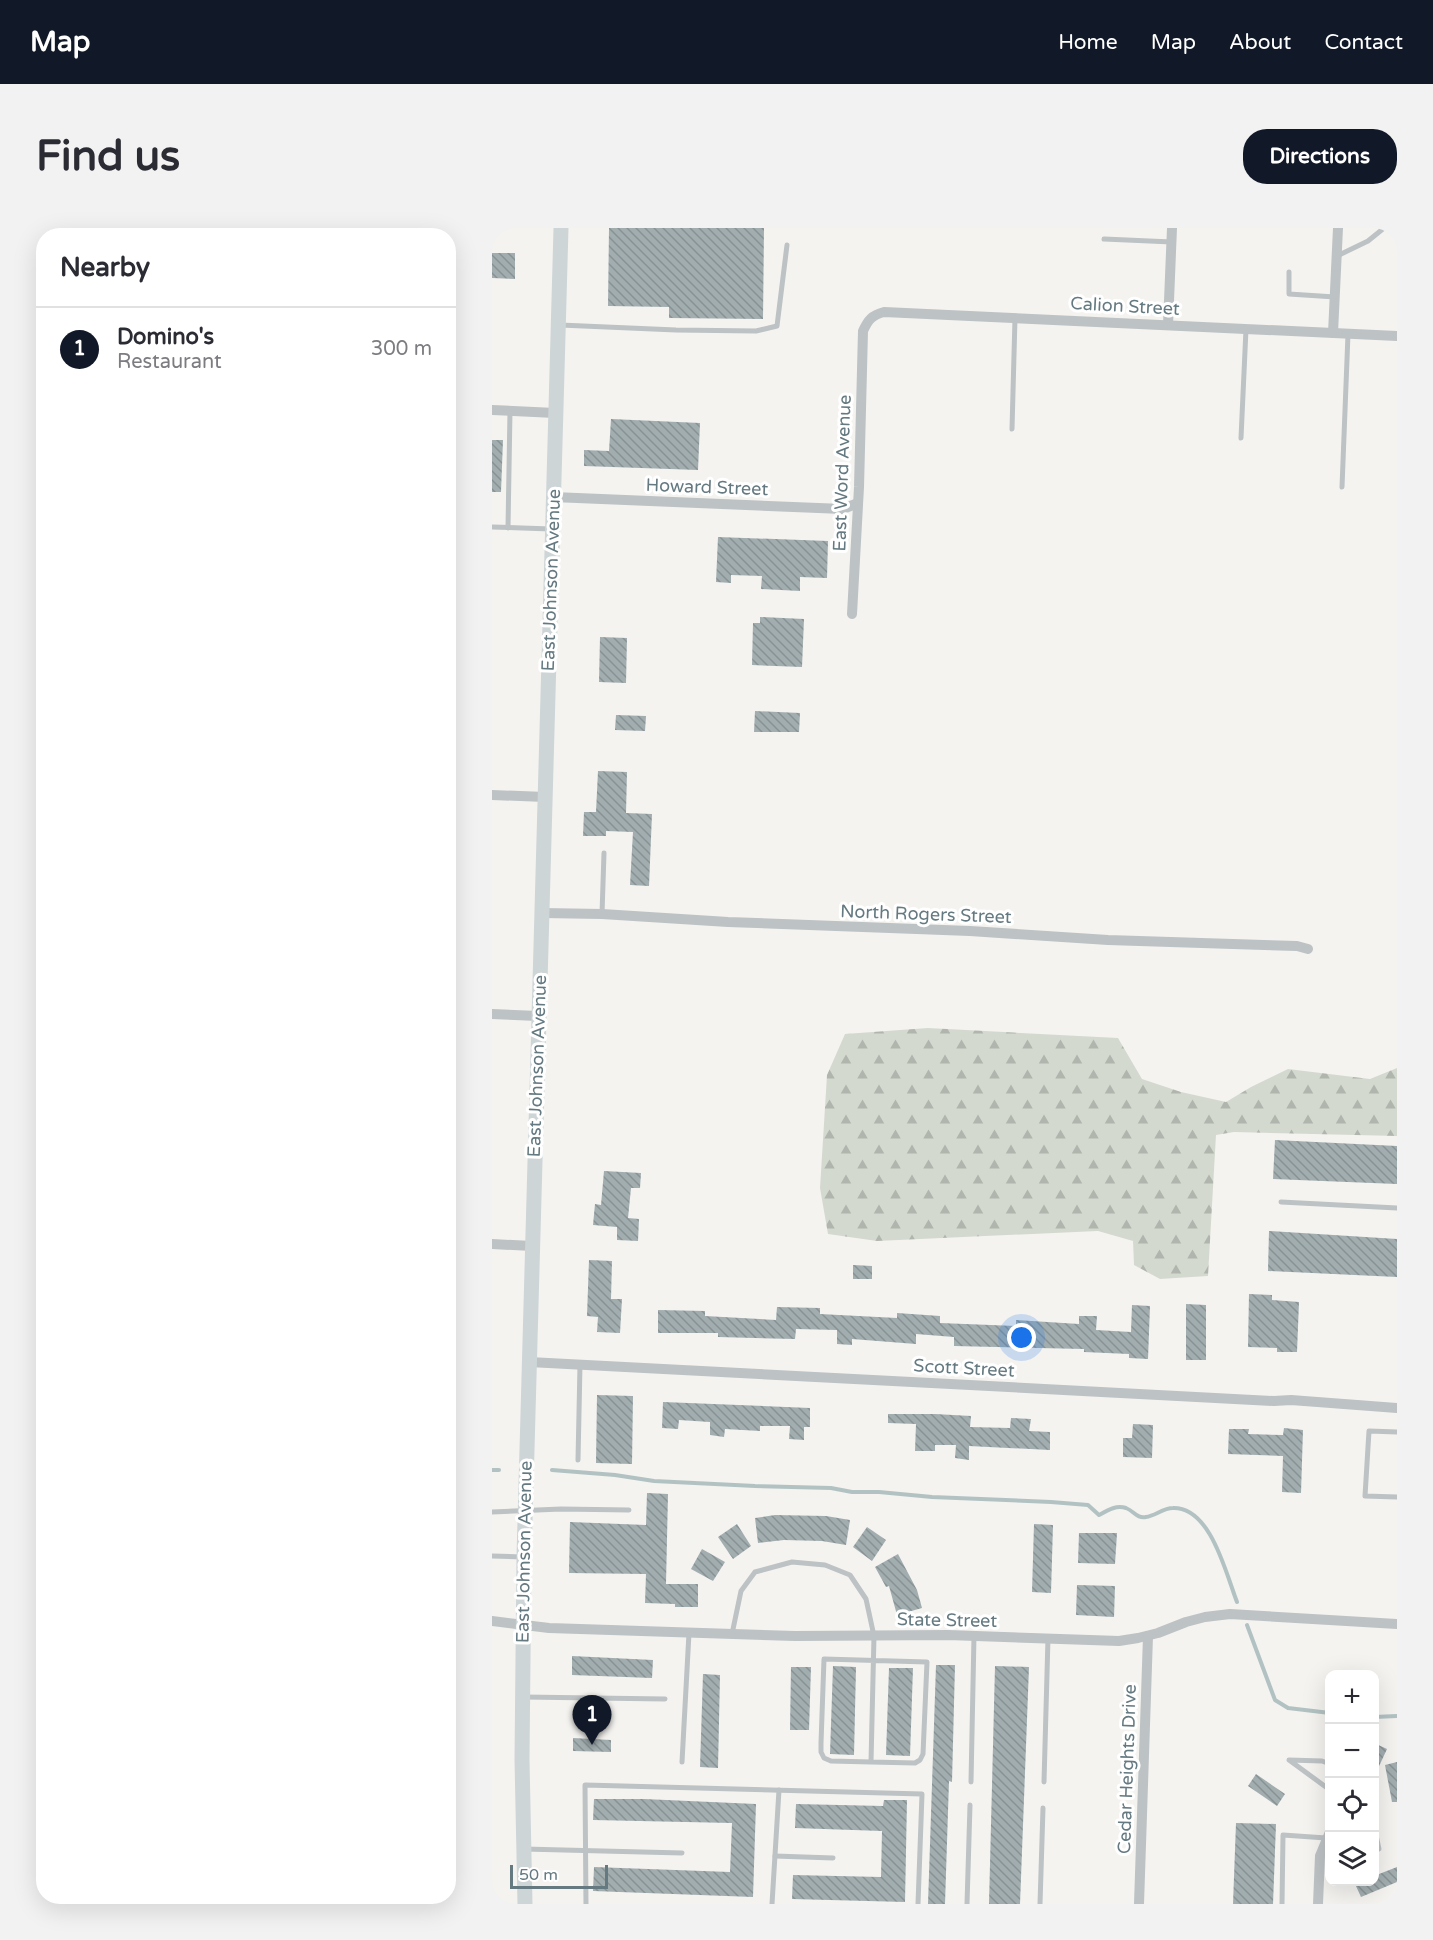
<!DOCTYPE html>
<html lang="en">
<head>
<meta charset="utf-8">
<style>
  body { margin:0; font-family:"Varela Round",sans-serif; background:#f2f2f3; color:#2b2b33 }
  .controls { position:absolute; right:18px; bottom:18px; display:grid; overflow:hidden; border-radius:12px; box-shadow:0 6px 24px #0002 }
  .controls button { width:54px; height:54px; display:grid; place-items:center; padding:0; border:0; border-bottom:2px solid #e1e1e2; background:#fff; color:#2b2b33; font:30px sans-serif }
  .scale { position:absolute; left:18px; bottom:15px; width:98px; box-sizing:border-box; padding-left:6px; border:3px solid #647980; border-top:0; font-size:16px; line-height:21px; white-space:nowrap; color:#647980; -webkit-text-stroke:4px #fff; paint-order:stroke }
  .you { position:absolute; left:530px; top:1110px; width:21px; height:21px; margin:-15px; border:4px solid #fff; border-radius:50%; background:#1a73e8; box-shadow:0 0 0 9px #1a73e833 }
  .badge { display:grid; place-items:center; width:39px; height:39px; border-radius:50%; background:#111827; color:#fff; font-size:20px; font-weight:700 }
  .pin { position:absolute; translate:-50% -50px; filter:drop-shadow(0 2px 3px #0008) }
  .pin::after { content:''; position:absolute; top:32px; width:21px; height:18px; background:inherit; clip-path:polygon(0 0,100% 0,50% 100%) }
  .list { margin:0; padding:0; list-style:none }
  h2 { display:flex; justify-content:space-between; align-items:center; height:78px; margin:0; padding:0 24px; font-size:26px }
  h2 small { font-size:20px; font-weight:400; color:#7c7c81 }
  .list li { display:grid; grid-template-columns:39px 1fr auto; gap:18px; align-items:center; box-sizing:border-box; height:84px; padding:0 24px; border-top:2px solid #e1e1e2 }
  .list b { display:block; font-size:22px; white-space:nowrap }
  .list p { margin:0; font-size:20px; white-space:nowrap; color:#7c7c81 }
  .list em { font-size:20px; font-style:normal; color:#7c7c81 }
  .icon { flex:none; width:33px; height:33px; fill:none; stroke:currentColor; stroke-width:2; stroke-linecap:round; stroke-linejoin:round }
  .map { position:relative; flex:none; width:905px; height:1676px; overflow:hidden; border-radius:24px }
  header { display:flex; align-items:center; gap:36px; box-sizing:border-box; height:84px; padding:0 30px; background:#111827; color:#fff }
  header strong { font-size:28px }
  nav { display:flex; gap:33px; margin-inline-start:auto; font-size:21px }
  .intro { display:flex; align-items:center; justify-content:space-between; box-sizing:border-box; height:144px; padding:0 36px }
  h1 { margin:0; font-size:42px }
  .button { padding:15px 27px; border-radius:24px; background:#111827; color:#fff; font-size:21px; font-weight:700 }
  main { display:flex; gap:36px; padding:0 36px }
  aside { flex:1; background:#fff; border-radius:24px; box-shadow:0 6px 24px #0002 }
  .map>svg:first-child { display:block }
</style>
</head>
<body>
<header>
<strong>Map</strong>
<nav><a>Home</a><a>Map</a><a>About</a><a>Contact</a></nav>
</header>
<div class="intro"><h1>Find us</h1><a class="button">Directions</a></div>
<main>
<aside>
<h2>Nearby<small></small></h2>
<ul class="list">
<li><span class="badge">1</span><div><b>Domino's</b><p>Restaurant</p></div><em>300 m</em></li>
</ul>
</aside>
<div class="map">
<svg width="905" height="1676" viewBox="0 0 905 1676">
  <defs>
    <pattern id="forest-firs" width="22" height="20" patternUnits="userSpaceOnUse" patternTransform="scale(1.5)"><rect width="22" height="20" fill="#d4d9cf"/><path d="M5 1l3.5 6h-7zM16 11l3.5 6h-7z" fill="#b0b5ad"/></pattern>
    <pattern id="building-back-hatch" width="6" height="6" patternUnits="userSpaceOnUse" patternTransform="scale(1.5)"><rect width="6" height="6" fill="#a2adb0"/><path d="M-1 5l2 2M0 0l6 6M5-1l2 2" fill="none" stroke="#889294"/></pattern>
  </defs>
  <rect width="100%" height="100%" fill="#f4f3f0"/>
  <path fill="url(#forest-firs)" d="M436,800L626,810L650,851L689,864L734,874L759,859L796,841L878,851L905,840V908L742,904L724,907L716,1048L668,1051L642,1037L641,1013L606,1003L385,1013L336,1006L328,960L335,847L353,806Z"/>
  <g fill="none" stroke-linecap="round" stroke-linejoin="round">
    <g stroke="#b2c2c3" stroke-width="4">
      <path d="M0,1242H7"/>
      <path d="M60,1242L123,1247L162,1253L263,1258L339,1260L360,1264H387L440,1269L559,1274L596,1277L607,1287C616,1282 624,1277 634,1280C642,1283 645,1291 654,1289C663,1288 671,1280 681,1280C719,1279 734,1346 745,1374"/>
      <path d="M755,1397L783,1472L796,1480L838,1485"/>
      <path d="M882,1489L905,1488"/>
    </g>
  </g>
  <g fill="url(#building-back-hatch)">
    <path d="M117,0H272L271,91L177,90V79L116,78Z"/>
    <path d="M0,25H23V51L0,50Z"/>
    <path d="M119,191L208,195L206,242L92,238V222L117,223Z"/>
    <path d="M0,212H11L9,264H0Z"/>
    <path d="M226,309L336,313L335,350L308,349V363L269,361L270,348L239,347V355L224,354Z"/>
    <path d="M268,389L312,391L310,439L260,437L261,395H268Z"/>
    <path d="M108,409L135,410L134,455L107,454Z"/>
    <path d="M263,483L308,485L307,504H262Z"/>
    <path d="M124,487L154,488L153,503L123,502Z"/>
    <path d="M106,543L135,544L134,585L160,586L157,658L138,657L141,604L114,603V608H91L92,584H104Z"/>
    <path d="M783,912L905,918V956L781,951Z"/>
    <path d="M112,943L149,945L148,960H139L136,990L147,991L146,1013L125,1012V999L101,997L103,976L109,977Z"/>
    <path d="M777,1003L905,1011V1049L776,1043Z"/>
    <path d="M97,1032L120,1033L119,1071H130L128,1105L105,1104L106,1089L95,1088Z"/>
    <path d="M361,1037L380,1038V1051H361Z"/>
    <path d="M757,1066L780,1067V1072L807,1074L805,1124H785V1120L756,1119Z"/>
    <path d="M694,1076L714,1077V1132H694Z"/>
    <path d="M640,1077L658,1078L656,1131L637,1130V1126L592,1124V1121L462,1118V1109L424,1106V1116L360,1111V1117L345,1116V1102L304,1101L303,1111L226,1109V1105H166V1082L213,1083V1088L284,1092L285,1079L328,1080V1086L405,1090V1085L448,1088V1095L524,1098V1092L587,1096V1088H605L604,1102L639,1104Z"/>
    <path d="M105,1167L141,1168L140,1236L104,1235Z"/>
    <path d="M171,1174L318,1180V1199H312V1212L297,1211L298,1198H268V1203L233,1201L232,1209L218,1207V1194L187,1192L186,1201L170,1200Z"/>
    <path d="M396,1186H443L479,1188L478,1199L518,1200L519,1190L539,1191L537,1203L558,1204V1222L477,1218V1232L463,1230L464,1217H443V1223H423L424,1196L396,1195Z"/>
    <path d="M641,1196L661,1197L660,1230L631,1229V1210H640Z"/>
    <path d="M792,1200L811,1202L809,1265L790,1264L791,1228L736,1226L737,1201H757L756,1206L791,1207Z"/>
    <path d="M155,1265L176,1266L174,1356H206V1379H183V1376L153,1375L154,1346L77,1345L78,1294L154,1297Z"/>
    <path d="M283,1287L334,1288L358,1292L354,1317L330,1313L292,1312L266,1315L263,1290Z"/>
    <path d="M245,1296L259,1318L241,1331L226,1309Z"/>
    <path d="M542,1296L561,1297L559,1365L540,1364Z"/>
    <path d="M375,1299L394,1312L380,1333L361,1319Z"/>
    <path d="M587,1305H625L623,1336L586,1335Z"/>
    <path d="M210,1321L233,1334L221,1353L199,1341Z"/>
    <path d="M406,1326L425,1362L430,1380L405,1387L397,1358L394,1359L383,1339Z"/>
    <path d="M585,1357L623,1358L622,1389L584,1387Z"/>
    <path d="M80,1428L161,1432L160,1450L80,1447Z"/>
    <path d="M444,1437H463L460,1554L457,1553L453,1676H436Z"/>
    <path d="M341,1438L364,1439L362,1527L338,1526Z"/>
    <path d="M503,1438L537,1439L528,1676H497Z"/>
    <path d="M299,1439H319L317,1502H298Z"/>
    <path d="M397,1440H421L418,1528L394,1527Z"/>
    <path d="M211,1446L228,1447L226,1540L208,1539Z"/>
    <path d="M81,1510L119,1512V1524L81,1523Z"/>
    <path d="M882,1515L895,1521L882,1549Z"/>
    <path d="M905,1534V1574H900L893,1537Z"/>
    <path d="M764,1546L793,1566L785,1578L756,1558Z"/>
    <path d="M102,1571H152L264,1576L261,1669L101,1663L102,1639L238,1644L240,1595L101,1592Z"/>
    <path d="M392,1572H415L413,1674L300,1671L301,1647L389,1649L390,1603L303,1600L304,1576L391,1578Z"/>
    <path d="M744,1595L784,1596L781,1676H741Z"/>
    <path d="M905,1639V1654L869,1669L863,1656L870,1653H882V1648Z"/>
  </g>
  <g fill="none" stroke-linecap="round" stroke-linejoin="round">
    <g stroke="#bdc2c4" stroke-width="5">
      <path d="M612,11L680,14"/>
      <path d="M845,28L876,13L892,0"/>
      <path d="M797,44V66L843,69"/>
      <path d="M68,97L184,102L264,103L285,98L295,17"/>
      <path d="M520,201L523,90"/>
      <path d="M749,210L754,101"/>
      <path d="M850,259L856,106"/>
      <path d="M0,299L59,301"/>
      <path d="M16,300L18,183"/>
      <path d="M110,686L112,625"/>
      <path d="M789,974L905,980"/>
      <path d="M905,1204L877,1203L873,1268L905,1269"/>
      <path d="M86,1232L88,1137"/>
      <path d="M0,1284L69,1281L137,1282"/>
      <path d="M0,1328L31,1329"/>
      <path d="M240,1406L249,1363L263,1344L300,1334L333,1337L358,1347L374,1371L382,1408L379,1534L339,1533L332,1530L329,1524V1515L332,1431L435,1434L431,1526L428,1532L423,1535L379,1534"/>
      <path d="M32,1469L173,1471"/>
      <path d="M190,1534L197,1405"/>
      <path d="M838,1536L830,1533L797,1532L838,1562"/>
      <path d="M479,1554L482,1408"/>
      <path d="M552,1554L556,1410"/>
      <path d="M882,1598L887,1621L882,1623"/>
      <path d="M32,1621L190,1625"/>
      <path d="M283,1628L341,1630"/>
      <path d="M94,1676L93,1557L430,1566L426,1676"/>
      <path d="M280,1676L287,1562"/>
      <path d="M475,1676L478,1577"/>
      <path d="M548,1676L551,1580"/>
      <path d="M790,1676L791,1607L834,1610"/>
    </g>
    <g stroke="#bdc2c4" stroke-width="10">
      <path d="M676,97L680,0"/>
      <path d="M841,105L846,0"/>
      <path d="M0,182L63,185"/>
      <path d="M61,269L351,281L366,275"/>
      <path d="M360,386L367,259L371,103C376,92 380,87 392,84L905,108"/>
      <path d="M0,567L53,569"/>
      <path d="M50,685L110,686L236,694L478,703L616,712L805,718L816,721"/>
      <path d="M0,786L46,788"/>
      <path d="M0,1016L40,1018"/>
      <path d="M37,1134L782,1173L799,1172L905,1180"/>
      <path d="M0,1393L57,1400L303,1408L456,1407L627,1413L646,1410L666,1405L694,1394L713,1389L738,1386L905,1396"/>
      <path d="M647,1676L656,1408"/>
      <path d="M826,1676L828,1628L838,1604"/>
    </g>
    <path stroke="#ced5d7" stroke-width="15" d="M33,1676L30,1531L32,1329L69,0"/>
  </g>
  <g text-anchor="middle" stroke-width="6" stroke-linejoin="round" paint-order="stroke">
    <g font-size="18" fill="#647980" stroke="#fff">
      <text transform="translate(633 78) rotate(3)" y="6">Calion Street</text>
      <text transform="translate(350 245) rotate(-88)" y="6">East Word Avenue</text>
      <text transform="translate(215 259) rotate(2)" y="6">Howard Street</text>
      <text transform="translate(59 352) rotate(-88)" y="6">East Johnson Avenue</text>
      <text transform="translate(434 686) rotate(2)" y="6">North Rogers Street</text>
      <text transform="translate(45 838) rotate(-88)" y="6">East Johnson Avenue</text>
      <text transform="translate(472 1140) rotate(3)" y="6">Scott Street</text>
      <text transform="translate(32 1324) rotate(-89)" y="6">East Johnson Avenue</text>
      <text transform="translate(455 1392) rotate(1)" y="6">State Street</text>
      <text transform="translate(635 1541) rotate(-88)" y="6">Cedar Heights Drive</text>
    </g>
  </g>
</svg>
<div class="controls">
<button>+</button>
<button>−</button>
<button><svg class="icon" aria-label="locate" viewBox="0 0 24 24"><circle cx="12" cy="12" r="6"/><path d="M12 2v4M12 18v4M2 12h4M18 12h4"/></svg></button>
<button><svg class="icon" aria-label="layers" viewBox="0 0 24 24"><path d="M12 4l9 5-9 5-9-5zM3 14l9 5 9-5"/></svg></button>
</div>
<div class="scale">50 m</div>
<div class="you"></div>
<div class="pin badge" style="left:100px;top:1517px">1</div>
</div>
</main>
</body>
</html>
